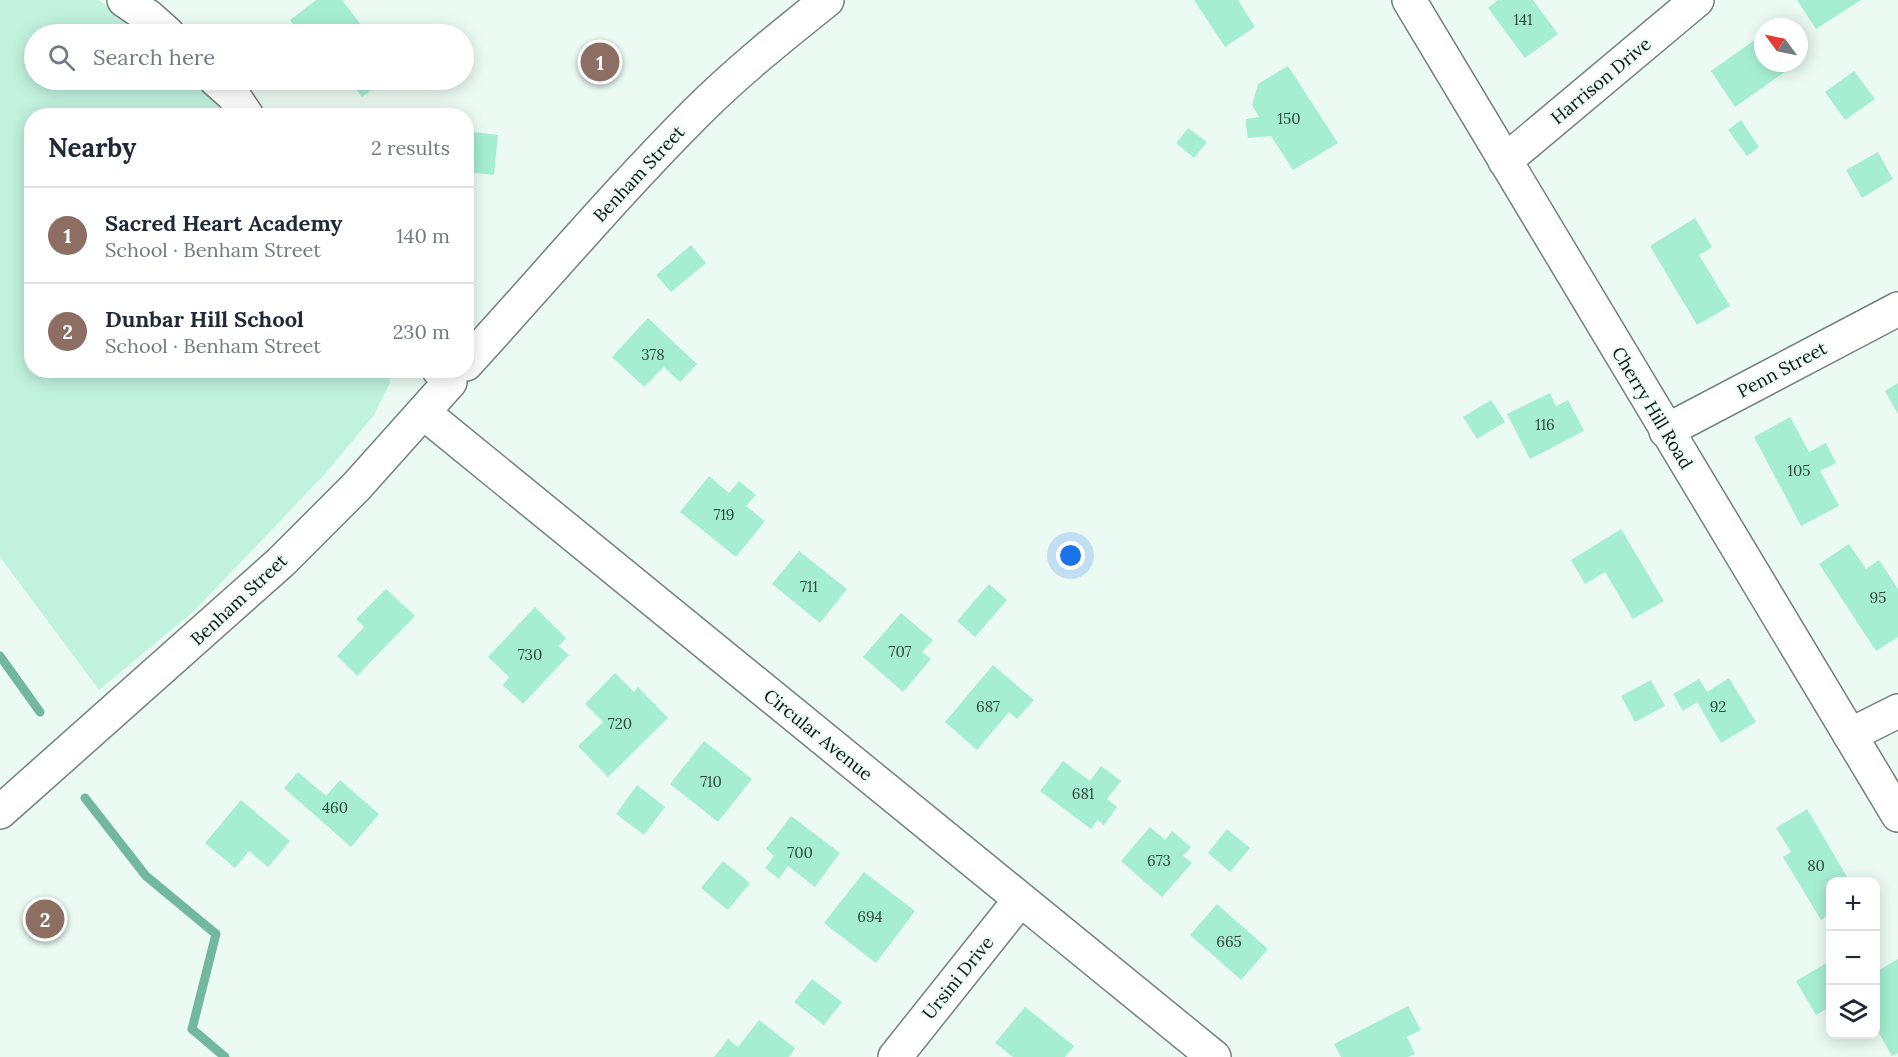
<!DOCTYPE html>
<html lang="en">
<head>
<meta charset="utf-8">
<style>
  body { margin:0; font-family:Lora,serif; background:#f6f6f7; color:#1f2937 }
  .controls { position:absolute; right:18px; bottom:18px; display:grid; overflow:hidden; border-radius:12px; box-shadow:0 3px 15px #0003 }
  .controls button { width:54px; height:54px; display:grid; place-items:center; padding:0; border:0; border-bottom:2px solid #e0e1e3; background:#fff; color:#1f2937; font:30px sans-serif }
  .compass { position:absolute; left:1754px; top:18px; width:54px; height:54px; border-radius:50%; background:#fff; box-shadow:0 3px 15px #0003; rotate:303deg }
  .you { position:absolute; left:1071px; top:556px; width:21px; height:21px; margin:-15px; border:4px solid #fff; border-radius:50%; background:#1a73e8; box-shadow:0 0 0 9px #1a73e833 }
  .badge { display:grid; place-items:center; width:39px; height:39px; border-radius:50%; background:#cc3c4d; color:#fff; font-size:20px; font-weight:700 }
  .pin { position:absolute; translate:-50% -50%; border:3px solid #fff; box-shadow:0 2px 6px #0006 }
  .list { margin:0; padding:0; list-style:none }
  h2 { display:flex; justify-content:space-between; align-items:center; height:78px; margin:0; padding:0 24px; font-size:26px }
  h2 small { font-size:20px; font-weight:400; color:#747a83 }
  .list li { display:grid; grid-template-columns:39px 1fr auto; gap:18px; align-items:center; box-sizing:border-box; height:96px; padding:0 24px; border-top:2px solid #e0e1e3 }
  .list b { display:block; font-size:22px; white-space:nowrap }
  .list p { margin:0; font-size:20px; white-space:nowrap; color:#747a83 }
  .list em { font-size:20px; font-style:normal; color:#747a83 }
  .icon { flex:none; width:33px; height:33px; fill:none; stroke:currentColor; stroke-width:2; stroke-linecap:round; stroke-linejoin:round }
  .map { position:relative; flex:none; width:1898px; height:1057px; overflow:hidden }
  .search { position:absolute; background:#fff; box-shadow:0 3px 15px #0003; left:24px; top:24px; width:450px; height:66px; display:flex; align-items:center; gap:15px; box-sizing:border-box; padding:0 21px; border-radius:33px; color:#747a83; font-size:22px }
  .panel { position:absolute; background:#fff; box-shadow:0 3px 15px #0003; left:24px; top:108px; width:450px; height:270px; border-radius:24px }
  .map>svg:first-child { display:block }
</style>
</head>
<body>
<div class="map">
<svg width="1898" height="1057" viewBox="0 0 1898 1057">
  <rect width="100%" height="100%" fill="#ebfbf4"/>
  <path fill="#c1f2de" d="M0,0H98L125,17L147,34H34V80H195L226,115L32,116V370H388L390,383L374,415L325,474L194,611L99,690L0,557Z"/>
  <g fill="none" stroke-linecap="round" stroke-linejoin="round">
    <g stroke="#72b89e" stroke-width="9">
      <path d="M0,656L40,712"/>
      <path d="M85,798L146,876L216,934L192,1029L225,1057"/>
    </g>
  </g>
  <g fill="#a6eed2">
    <path d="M316,0H342L368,34H301L290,20Z"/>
    <path d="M1194,0H1238L1255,27L1225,47Z"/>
    <path d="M1498,0H1533L1558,34L1525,58L1488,8Z"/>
    <path d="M1797,0H1861L1816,29Z"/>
    <path d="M1763,34V63H1784L1789,69L1735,107L1711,71Z"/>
    <path d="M1288,66L1338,143L1293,170L1271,136L1248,138L1246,125V119L1259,117L1252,105L1258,84Z"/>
    <path d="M1854,71L1875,99L1845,120L1825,92Z"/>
    <path d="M349,80H385L362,97Z"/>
    <path d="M1741,120L1759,147L1747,156L1728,130Z"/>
    <path d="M1188,128L1207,142L1194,158L1176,143Z"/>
    <path d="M466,131L498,135L494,175L466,172Z"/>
    <path d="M1878,152L1893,179L1862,198L1846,170Z"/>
    <path d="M1695,218L1712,247L1699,255L1730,306L1697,325L1650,246Z"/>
    <path d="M691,245L706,263L671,292L656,275Z"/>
    <path d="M648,318L697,364L680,382L664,367L644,387L612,357Z"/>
    <path d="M1898,383V414L1885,391Z"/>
    <path d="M1550,393L1556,406L1568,400L1584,431L1530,459L1507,414Z"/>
    <path d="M1491,400L1505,422L1477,439L1463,417Z"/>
    <path d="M1790,417L1809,452L1826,443L1836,463L1820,471L1839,506L1801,526L1754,437Z"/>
    <path d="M709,476L729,493L739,481L756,495L746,506L765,521L736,557L680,512Z"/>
    <path d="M1621,529L1664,601L1633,619L1605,572L1585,584L1571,560Z"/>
    <path d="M1849,544L1866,569L1879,560L1898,589V637L1876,651L1819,564Z"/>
    <path d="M799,551L847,589L820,623L772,584Z"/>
    <path d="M989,584L1007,600L975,637L957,621Z"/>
    <path d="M386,589L415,616L357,676L337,656L364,627L356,619Z"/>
    <path d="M535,607L566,638L559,646L569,655L523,704L503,685L509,677L488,657Z"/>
    <path d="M901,613L933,640L922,652L931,659L903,692L863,657Z"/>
    <path d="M993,665L1034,700L1017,719L1009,712L977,750L945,722Z"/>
    <path d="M615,673L634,692L638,687L668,718L608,777L578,746L603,722L585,704Z"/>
    <path d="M1729,678L1756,722L1721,743L1697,702L1683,711L1673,694L1699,679L1707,692Z"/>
    <path d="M1651,680L1665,706L1635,722L1621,696Z"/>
    <path d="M704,741L752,779L718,822L670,784Z"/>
    <path d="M1063,761L1090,781L1101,766L1121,781L1107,799L1117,807L1104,825L1098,820L1091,829L1040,791Z"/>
    <path d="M298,772L326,796L340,780L379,814L351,847L284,788Z"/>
    <path d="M637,785L665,807L644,835L616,814Z"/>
    <path d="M241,800L290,841L268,867L249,851L235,868L205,843Z"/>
    <path d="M1807,809L1850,882H1830V914L1821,920L1783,857L1791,852L1776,828Z"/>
    <path d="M791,816L840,853L815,887L788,866L779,879L765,868L774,856L766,849Z"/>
    <path d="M1150,827L1165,840L1172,831L1191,847L1183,856L1192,863L1162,897L1121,861Z"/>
    <path d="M1227,829L1250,848L1230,872L1208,853Z"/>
    <path d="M723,861L750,883L728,910L701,888Z"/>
    <path d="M864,872L915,911L876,963L824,923Z"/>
    <path d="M1217,904L1268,949L1241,980L1190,935Z"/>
    <path d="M1898,959V1053L1892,1056L1876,1028V972Z"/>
    <path d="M1830,961V1007L1816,1015L1796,981Z"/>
    <path d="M812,979L842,1002L824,1025L794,1002Z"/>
    <path d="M1408,1006L1421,1030L1407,1037L1415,1054L1408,1057H1341L1334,1044Z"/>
    <path d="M1025,1007L1074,1046L1065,1057H1013L995,1043Z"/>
    <path d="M759,1020L795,1048L789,1057H714L728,1039L738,1047Z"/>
  </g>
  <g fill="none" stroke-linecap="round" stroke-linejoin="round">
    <defs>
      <g id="minor">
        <path d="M124,0L149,17L168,34"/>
        <path d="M1409,0L1898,815"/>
        <path d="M216,80L233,95L247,116"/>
        <path d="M1505,161L1697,0"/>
        <path d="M1666,431L1898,309"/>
        <path d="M1850,735L1898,711"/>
        <path d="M0,812L281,562L356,487L450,382L439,370"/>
        <path d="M895,1057L1020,900"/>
      </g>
      <g id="major">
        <path d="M466,364C543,280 616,193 696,113C737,72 782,36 827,0"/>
        <path d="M424,413L1214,1057"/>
      </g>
    </defs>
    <use href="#minor" stroke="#74817b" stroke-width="36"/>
    <use href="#major" stroke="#74817b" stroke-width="36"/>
    <use href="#minor" stroke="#fff" stroke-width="33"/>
    <use href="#major" stroke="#fff" stroke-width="33"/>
  </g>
  <g text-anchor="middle" stroke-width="4.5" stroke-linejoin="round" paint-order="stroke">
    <g font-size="15" fill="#334940">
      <text x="1523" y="25">141</text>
      <text x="1289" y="124">150</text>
      <text x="653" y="360">378</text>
      <text x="1545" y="430">116</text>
      <text x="1799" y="476">105</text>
      <text x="724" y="520">719</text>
      <text x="809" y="592">711</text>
      <text x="1878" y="603">95</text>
      <text x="900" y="657">707</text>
      <text x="530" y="660">730</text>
      <text x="988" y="712">687</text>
      <text x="1718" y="712">92</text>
      <text x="620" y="729">720</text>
      <text x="711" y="787">710</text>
      <text x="1083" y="799">681</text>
      <text x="335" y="813">460</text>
      <text x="800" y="858">700</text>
      <text x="1159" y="866">673</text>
      <text x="1816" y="871">80</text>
      <text x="870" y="922">694</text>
      <text x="1229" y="947">665</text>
    </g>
    <g font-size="18" fill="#0d1210" stroke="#ebfbf4">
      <text transform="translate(1601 81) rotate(-40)" y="6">Harrison Drive</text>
      <text transform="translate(639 174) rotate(-47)" y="6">Benham Street</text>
      <text transform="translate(1782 370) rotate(-28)" y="6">Penn Street</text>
      <text transform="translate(1652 408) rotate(59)" y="6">Cherry Hill Road</text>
      <text transform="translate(239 600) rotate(-43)" y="6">Benham Street</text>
      <text transform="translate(818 735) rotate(39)" y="6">Circular Avenue</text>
      <text transform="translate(958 978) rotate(-51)" y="6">Ursini Drive</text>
    </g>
  </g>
</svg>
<div class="controls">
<button>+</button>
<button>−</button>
<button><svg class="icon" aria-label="layers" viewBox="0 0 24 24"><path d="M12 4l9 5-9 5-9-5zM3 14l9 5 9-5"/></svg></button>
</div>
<svg class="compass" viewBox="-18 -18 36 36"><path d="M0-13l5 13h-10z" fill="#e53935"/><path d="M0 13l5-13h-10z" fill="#747a83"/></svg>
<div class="you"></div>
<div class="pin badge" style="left:600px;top:62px;background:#8d6e63">1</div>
<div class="pin badge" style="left:45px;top:919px;background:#8d6e63">2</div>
<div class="search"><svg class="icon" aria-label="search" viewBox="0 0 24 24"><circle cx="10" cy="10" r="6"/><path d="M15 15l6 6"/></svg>Search here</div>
<section class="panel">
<h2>Nearby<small>2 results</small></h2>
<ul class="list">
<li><span class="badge" style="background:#8d6e63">1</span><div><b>Sacred Heart Academy</b><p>School · Benham Street</p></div><em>140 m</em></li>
<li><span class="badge" style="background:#8d6e63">2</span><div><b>Dunbar Hill School</b><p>School · Benham Street</p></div><em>230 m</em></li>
</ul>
</section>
</div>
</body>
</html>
